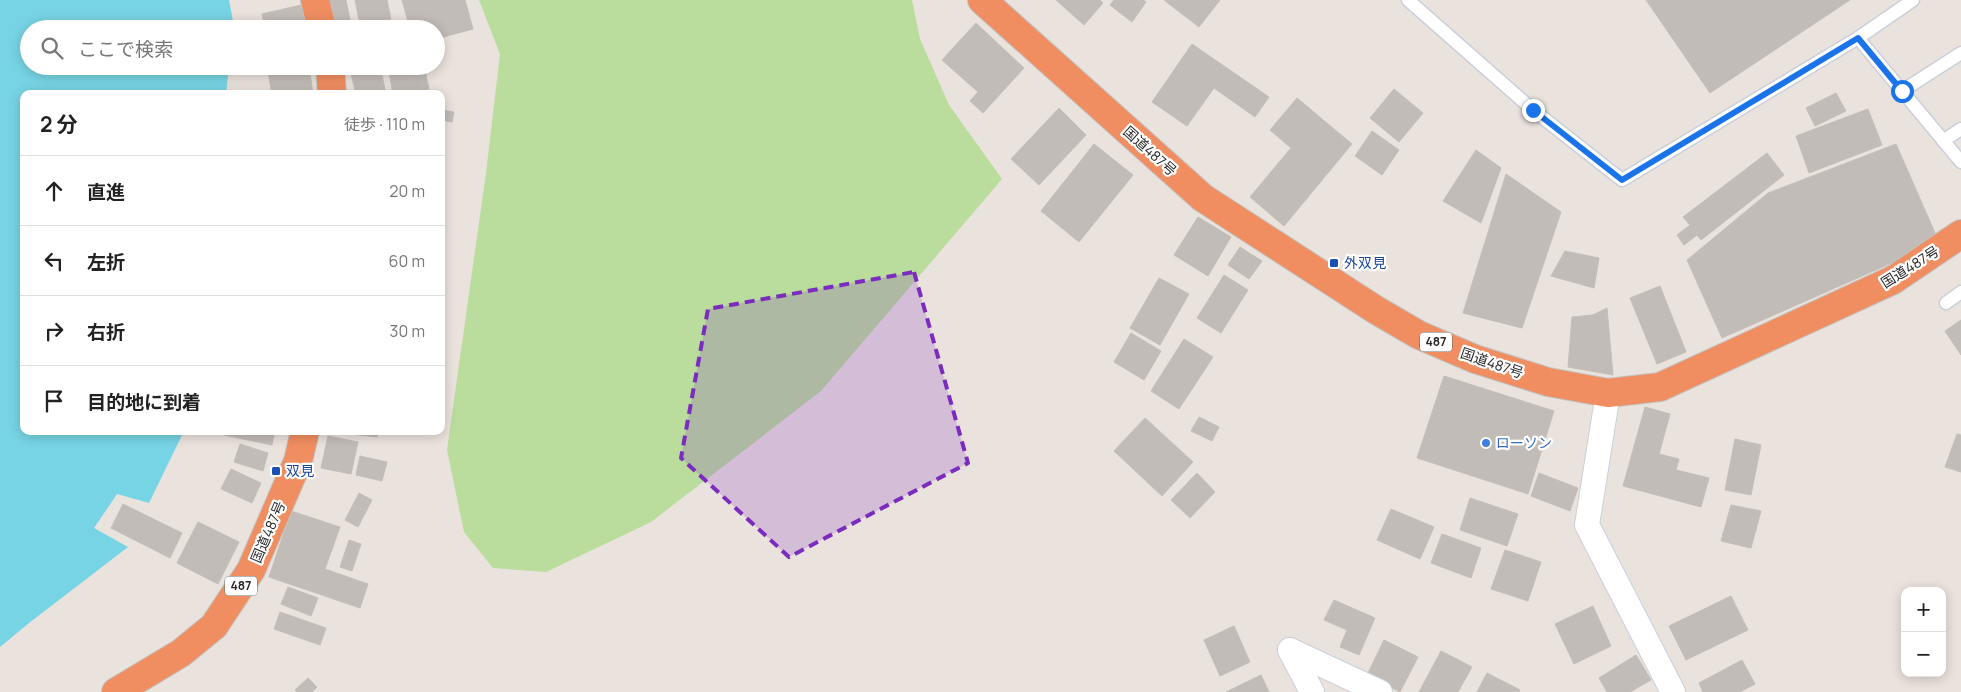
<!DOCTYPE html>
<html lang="ja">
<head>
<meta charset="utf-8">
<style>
  body { margin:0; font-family:Manrope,"Noto Sans JP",sans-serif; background:#f6f6f6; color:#222 }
  .controls { position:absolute; right:15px; bottom:15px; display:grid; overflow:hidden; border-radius:10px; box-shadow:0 2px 12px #0003 }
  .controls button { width:45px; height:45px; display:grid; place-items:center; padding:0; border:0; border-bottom:1px solid #e0e0e0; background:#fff; color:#222; font:25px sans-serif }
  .stop { position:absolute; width:15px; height:15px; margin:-11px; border:4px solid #1a73e8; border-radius:50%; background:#fff }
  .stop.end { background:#1a73e8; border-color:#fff; box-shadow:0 1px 5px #0008 }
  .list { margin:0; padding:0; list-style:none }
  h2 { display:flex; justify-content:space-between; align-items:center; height:65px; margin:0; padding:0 20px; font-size:21px }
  h2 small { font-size:16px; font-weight:400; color:#767676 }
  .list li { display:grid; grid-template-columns:32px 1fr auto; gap:15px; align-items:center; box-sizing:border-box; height:70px; padding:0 20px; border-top:1px solid #e0e0e0 }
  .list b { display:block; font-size:19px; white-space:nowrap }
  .list em { font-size:16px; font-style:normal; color:#767676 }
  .icon { flex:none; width:28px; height:28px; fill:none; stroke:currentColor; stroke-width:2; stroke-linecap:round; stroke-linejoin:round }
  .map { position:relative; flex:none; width:1961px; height:692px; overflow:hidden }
  .search { position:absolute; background:#fff; box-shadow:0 2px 12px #0003; left:20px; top:20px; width:425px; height:55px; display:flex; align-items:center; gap:12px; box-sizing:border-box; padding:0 18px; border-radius:28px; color:#767676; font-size:19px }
  .panel { position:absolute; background:#fff; box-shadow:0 2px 12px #0003; left:20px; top:90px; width:425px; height:345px; border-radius:10px }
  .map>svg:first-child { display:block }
</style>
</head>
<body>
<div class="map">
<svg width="1961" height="692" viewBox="0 0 1961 692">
  <rect width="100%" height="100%" fill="#eae2dc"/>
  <path fill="#badc9d" d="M479,0H912L920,39L949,105L1002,179L821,391L651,522L546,572L493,568L464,532L447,450L486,173L500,54Z"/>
  <path fill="#77d4e4" d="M0,0H229L233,21L232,29H29V66H229L226,94H24V431H184L149,503L117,494L94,528L128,547L29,623L0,647Z"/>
  <g fill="#c2bcb8" stroke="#c5beb6">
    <path d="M330,0H346L352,29H336Z"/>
    <path d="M355,0H387L391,19L360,25Z"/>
    <path d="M402,0H465L473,29L436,39V29H410Z"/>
    <path d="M1056,0H1100L1103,3L1084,25Z"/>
    <path d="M1114,0H1143L1146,2L1132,22L1110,5Z"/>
    <path d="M1164,0H1220L1199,27Z"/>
    <path d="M1646,0H1850L1710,93Z"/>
    <path d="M301,5L306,26L294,29H265L262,14Z"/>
    <path d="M976,23L1024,68L983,113L970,101L978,92L942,60Z"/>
    <path d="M1192,44L1269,97L1255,117L1214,88L1187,126L1152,102Z"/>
    <path d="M267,66H309L313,94H272Z"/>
    <path d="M360,66H380L386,94H356L350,69Z"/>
    <path d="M388,66H424L429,89L393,94Z"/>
    <path d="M1394,89L1423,113L1399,142L1370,118Z"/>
    <path d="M1836,93L1846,111L1815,126L1806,108Z"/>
    <path d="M1297,98L1352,144L1284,226L1250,197L1291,148L1270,130Z"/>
    <path d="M1059,108L1086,135L1039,185L1011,159Z"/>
    <path d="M1868,109L1882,145L1809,173L1796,136Z"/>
    <path d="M441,110L454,112L452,122L441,120Z"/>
    <path d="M1372,131L1399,150L1382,175L1355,156Z"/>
    <path d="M1094,144L1133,175L1079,242L1041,211Z"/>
    <path d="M1896,144L1939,242L1722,338L1687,260L1768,193Z"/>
    <path d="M1476,150L1501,168L1481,223L1443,201Z"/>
    <path d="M1767,153L1784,175L1701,240L1697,235L1684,245L1677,235L1690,225L1683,217Z"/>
    <path d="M1506,174L1561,212L1522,328L1463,313Z"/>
    <path d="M1198,217L1231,237L1208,276L1174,255Z"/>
    <path d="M1240,247L1262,261L1249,279L1228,265Z"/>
    <path d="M1565,251L1599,258L1594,288L1551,276Z"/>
    <path d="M1224,275L1248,290L1221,333L1197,318Z"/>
    <path d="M1159,278L1189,294L1160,345L1130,328Z"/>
    <path d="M1660,286L1686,352L1657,364L1630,298Z"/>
    <path d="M1607,308L1613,375L1568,367L1572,317L1593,315Z"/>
    <path d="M1961,320V355L1945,331Z"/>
    <path d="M1131,333L1161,351L1144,380L1114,362Z"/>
    <path d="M1184,339L1213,357L1179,409L1151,391Z"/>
    <path d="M1444,376L1554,411L1528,494L1417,458Z"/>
    <path d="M1645,407L1670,414L1659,454L1679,459L1676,470L1709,478L1701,507L1623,486Z"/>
    <path d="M1199,417L1219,427L1212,441L1191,431Z"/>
    <path d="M1145,418L1193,462L1162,496L1114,451Z"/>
    <path d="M225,431H275L272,445L224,435Z"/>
    <path d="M342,431H378L377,437L342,433Z"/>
    <path d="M1957,434L1961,435V472L1945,467Z"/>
    <path d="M328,436L358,442L351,474L321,468Z"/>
    <path d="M1735,439L1761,445L1751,495L1725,490Z"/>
    <path d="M240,444L268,453L263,471L234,462Z"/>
    <path d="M360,456L387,462L382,481L356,475Z"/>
    <path d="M231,469L261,483L252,503L221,489Z"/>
    <path d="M1197,473L1215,492L1190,518L1171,500Z"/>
    <path d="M1539,473L1578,488L1570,511L1531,496Z"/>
    <path d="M359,493L372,500L358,527L345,520Z"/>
    <path d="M1470,498L1518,514L1507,546L1460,530Z"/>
    <path d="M123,504L182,533L170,558L111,528Z"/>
    <path d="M1731,505L1761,511L1751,548L1721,541Z"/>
    <path d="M1391,509L1434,527L1420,559L1377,540Z"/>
    <path d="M291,511L340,527L325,569L368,584L360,608L269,577Z"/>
    <path d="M198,522L239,542L218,584L177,563Z"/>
    <path d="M1442,534L1481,548L1471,578L1431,563Z"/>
    <path d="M349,540L361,544L352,571L340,567Z"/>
    <path d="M1505,550L1541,562L1528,601L1491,589Z"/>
    <path d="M288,587L318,598L311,616L281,604Z"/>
    <path d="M1731,596L1748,630L1686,660L1669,626Z"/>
    <path d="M1334,600L1375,618L1359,655L1340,647L1347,630L1324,620Z"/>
    <path d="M1593,606L1611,646L1574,664L1555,624Z"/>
    <path d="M280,612L326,628L320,645L274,629Z"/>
    <path d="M1234,626L1250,662L1220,676L1204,640Z"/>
    <path d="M1384,640L1418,657L1400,692L1367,675Z"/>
    <path d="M1441,651L1472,667L1458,692H1419Z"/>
    <path d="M1636,655L1651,680L1630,692H1607L1599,678Z"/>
    <path d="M1742,660L1755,684L1740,692H1703L1699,683Z"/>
    <path d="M1487,673L1520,690L1519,692H1477Z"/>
    <path d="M1261,675L1269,692H1226Z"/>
    <path d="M308,678L317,687L312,692H297L295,690Z"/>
  </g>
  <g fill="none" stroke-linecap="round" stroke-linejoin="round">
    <defs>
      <g id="lane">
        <path d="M1408,0L1533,110L1622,180L1858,38L1913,0"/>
        <path d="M1858,38L1961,162"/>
        <path d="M1902,91L1961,53"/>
        <path d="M1943,141L1961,129"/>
        <path d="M1946,303L1961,292"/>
      </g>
      <g id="street">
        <path d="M1608,393L1587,525L1673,692"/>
        <path d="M1290,650L1380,692"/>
        <path d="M1290,650L1312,692"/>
      </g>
      <g id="highway">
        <path d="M315,0L322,29"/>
        <path d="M982,0L1203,198L1376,310L1419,335L1475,359L1548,382L1608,393L1660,387L1893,280L1961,234"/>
        <path d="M330,66L332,94"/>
        <path d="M116,692L181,653L214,626L251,570L298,461L305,431"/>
      </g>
    </defs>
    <use href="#lane" stroke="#cacfda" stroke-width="15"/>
    <use href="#street" stroke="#cacfda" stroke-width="26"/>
    <use href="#highway" stroke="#c3c3c3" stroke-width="30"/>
    <use href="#lane" stroke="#fff" stroke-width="12"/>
    <use href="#street" stroke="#fff" stroke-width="24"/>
    <use href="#highway" stroke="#f08e61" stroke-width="28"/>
  </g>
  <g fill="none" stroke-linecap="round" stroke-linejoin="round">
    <path stroke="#1a73e8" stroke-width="6" d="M1533,110L1622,180L1858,38L1902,91"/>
  </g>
  <path fill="#7b2cbf" fill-opacity="0.2" stroke="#7b2cbf" stroke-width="4" stroke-dasharray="10 6" stroke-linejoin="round" d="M914,272L968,463L789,557L681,458L708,309Z"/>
  <g fill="#1a4fb4" stroke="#fff" stroke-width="2">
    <rect x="1329" y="258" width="10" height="10" rx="2.5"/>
    <rect x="271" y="466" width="10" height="10" rx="2.5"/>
  </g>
  <circle fill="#3f7fe0" stroke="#fff" stroke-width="2" cx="1486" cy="443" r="5"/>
  <g text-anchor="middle" stroke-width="4.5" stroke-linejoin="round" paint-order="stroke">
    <g fill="#fff" stroke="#696969" stroke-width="1">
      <rect x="1420" y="332.5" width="32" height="19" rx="4"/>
      <rect x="225" y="576.5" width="32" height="19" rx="4"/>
    </g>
    <g font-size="12" font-weight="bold" fill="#292929">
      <text x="1436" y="346">487</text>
      <text x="241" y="590">487</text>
    </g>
    <g font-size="14" fill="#292929" stroke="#fff">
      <text transform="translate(1150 151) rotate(42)" y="5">国道487号</text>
      <text transform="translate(1910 267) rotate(-32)" y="5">国道487号</text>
      <text transform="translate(1492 363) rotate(19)" y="5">国道487号</text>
      <text transform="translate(268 532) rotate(-67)" y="5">国道487号</text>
    </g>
    <g font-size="14" fill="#164399" stroke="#fff" text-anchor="start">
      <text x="1344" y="268">外双見</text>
      <text x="286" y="476">双見</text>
    </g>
    <g font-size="14" fill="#366cbe" stroke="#fff" text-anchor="start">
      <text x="1496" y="448">ローソン</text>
    </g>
  </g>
</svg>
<div class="controls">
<button>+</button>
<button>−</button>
</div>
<div class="stop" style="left:1902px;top:91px"></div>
<div class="stop end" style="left:1533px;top:110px"></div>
<div class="search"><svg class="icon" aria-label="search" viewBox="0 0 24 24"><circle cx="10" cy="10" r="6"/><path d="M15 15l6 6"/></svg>ここで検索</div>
<section class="panel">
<h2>2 分<small>徒歩 · 110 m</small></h2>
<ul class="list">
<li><svg class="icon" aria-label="ahead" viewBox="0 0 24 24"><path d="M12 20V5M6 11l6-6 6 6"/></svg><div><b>直進</b></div><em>20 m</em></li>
<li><svg class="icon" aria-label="left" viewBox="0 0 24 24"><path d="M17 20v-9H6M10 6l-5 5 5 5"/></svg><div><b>左折</b></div><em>60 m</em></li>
<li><svg class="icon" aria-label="right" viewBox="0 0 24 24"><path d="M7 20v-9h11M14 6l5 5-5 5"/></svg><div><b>右折</b></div><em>30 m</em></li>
<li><svg class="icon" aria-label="arrive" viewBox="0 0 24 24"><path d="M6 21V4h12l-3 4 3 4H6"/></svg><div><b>目的地に到着</b></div></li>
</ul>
</section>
</div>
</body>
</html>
